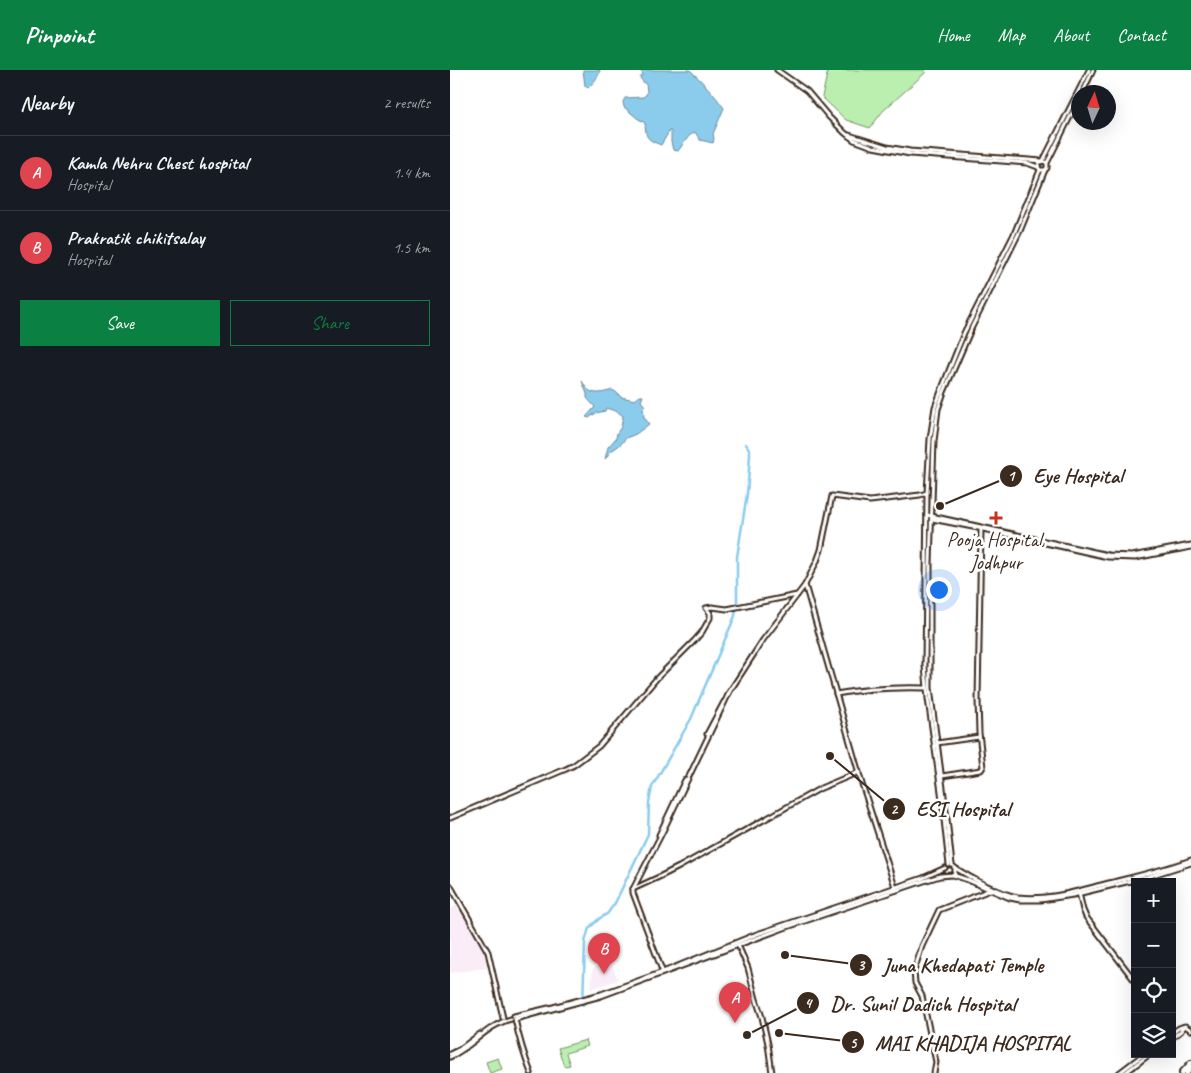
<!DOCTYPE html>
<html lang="en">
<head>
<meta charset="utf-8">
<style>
  body { margin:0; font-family:Caveat,sans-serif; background:#242831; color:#f1f3f6 }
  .controls { position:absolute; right:15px; bottom:15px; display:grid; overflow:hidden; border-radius:0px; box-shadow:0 5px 20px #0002 }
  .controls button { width:45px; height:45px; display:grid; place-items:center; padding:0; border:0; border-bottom:1px solid #363941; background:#171b24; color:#f1f3f6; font:25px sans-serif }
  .compass { position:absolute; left:621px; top:15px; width:45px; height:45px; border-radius:50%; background:#171b24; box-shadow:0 5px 20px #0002; rotate:4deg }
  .you { position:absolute; left:488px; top:519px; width:18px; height:18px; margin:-12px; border:4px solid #fff; border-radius:50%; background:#1a73e8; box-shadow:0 0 0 8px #1a73e833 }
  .badge { display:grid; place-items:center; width:32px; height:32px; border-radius:50%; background:#0b8043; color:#fff; font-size:16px; font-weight:700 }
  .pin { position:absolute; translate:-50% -41px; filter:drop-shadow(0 1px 2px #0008) }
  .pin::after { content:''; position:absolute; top:26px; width:18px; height:15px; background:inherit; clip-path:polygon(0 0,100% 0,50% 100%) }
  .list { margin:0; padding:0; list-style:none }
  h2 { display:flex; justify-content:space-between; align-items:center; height:65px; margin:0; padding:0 20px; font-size:21px }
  h2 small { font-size:16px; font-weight:400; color:#9ea1a6 }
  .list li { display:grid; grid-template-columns:32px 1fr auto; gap:15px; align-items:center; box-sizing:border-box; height:75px; padding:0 20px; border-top:1px solid #363941 }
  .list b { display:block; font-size:19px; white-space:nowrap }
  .list p { margin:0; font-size:16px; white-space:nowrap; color:#9ea1a6 }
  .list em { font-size:16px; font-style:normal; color:#9ea1a6 }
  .actions { display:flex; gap:10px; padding:15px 20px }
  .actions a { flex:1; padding:11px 0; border:1px solid #0b8043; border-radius:0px; text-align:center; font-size:18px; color:#0b8043 }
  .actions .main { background:#0b8043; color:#fff }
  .icon { flex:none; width:28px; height:28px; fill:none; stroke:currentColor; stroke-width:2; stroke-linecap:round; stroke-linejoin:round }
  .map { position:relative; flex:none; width:741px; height:1003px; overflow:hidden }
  header { display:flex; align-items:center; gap:30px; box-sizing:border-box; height:70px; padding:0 25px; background:#0b8043; color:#fff }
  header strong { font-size:24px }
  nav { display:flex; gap:28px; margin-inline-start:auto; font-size:18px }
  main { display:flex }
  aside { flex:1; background:#171b24 }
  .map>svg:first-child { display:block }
</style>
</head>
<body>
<header>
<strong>Pinpoint</strong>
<nav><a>Home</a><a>Map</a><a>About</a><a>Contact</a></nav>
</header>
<main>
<aside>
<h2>Nearby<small>2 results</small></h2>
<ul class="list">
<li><span class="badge" style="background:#e0444e">A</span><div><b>Kamla Nehru Chest hospital</b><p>Hospital</p></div><em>1.4 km</em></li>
<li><span class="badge" style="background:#e0444e">B</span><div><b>Prakratik chikitsalay</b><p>Hospital</p></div><em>1.5 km</em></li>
</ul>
<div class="actions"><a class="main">Save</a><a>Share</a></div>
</aside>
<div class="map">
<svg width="741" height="1003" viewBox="0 0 741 1003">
  <rect width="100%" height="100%" fill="#fff"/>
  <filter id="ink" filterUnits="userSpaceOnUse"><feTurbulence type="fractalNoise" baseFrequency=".02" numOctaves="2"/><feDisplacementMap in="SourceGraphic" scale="10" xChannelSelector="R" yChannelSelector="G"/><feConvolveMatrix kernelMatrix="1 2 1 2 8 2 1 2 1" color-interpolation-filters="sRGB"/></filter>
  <g filter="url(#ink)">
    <g fill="#faedf8">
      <path d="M8,835L35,884L37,898L0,903V839Z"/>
      <path d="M161,892L168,910L141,919L143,898Z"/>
    </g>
    <g fill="#baefb0" stroke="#7a8c67">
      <path d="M378,0H476L475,3L433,41L420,58L396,50L372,27Z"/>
      <path d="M136,970L138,976L116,983L120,995L114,996L108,978Z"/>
      <path d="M48,988L52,999L40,1003L36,992Z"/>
    </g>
    <g fill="#8bcbec" stroke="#6b8b9a">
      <path d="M133,0H150C149,7 143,13 138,18L135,16Z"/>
      <path d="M189,0H240C253,12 264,24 274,38L263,64L264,69L263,73L250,70L245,62L239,66L228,81L223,80L221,72V62L220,60L211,75C196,69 196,68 195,53L187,48L174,37L173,32L175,28L193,27L196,25L197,22L196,14L194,13L190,8L193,4Z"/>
      <path d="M132,311C134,314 137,320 140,321C146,325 156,322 162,320L166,322L171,327L185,330L190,326H193L191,331L195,336L193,338L194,347L199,354L186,364L176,368L171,374L160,382L155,389L158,377L166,368L167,363L171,357L173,346L168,342L156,338L155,341L146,343L139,348L136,347L145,337L137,328V324Z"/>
    </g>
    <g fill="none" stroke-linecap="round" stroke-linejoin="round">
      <path stroke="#8bcbec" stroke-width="2.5" d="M133,935L135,872L139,858L150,848L157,844L165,833L198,764L199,732L202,717L241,649L285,546L287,531V487L297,424L300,386V381L296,374"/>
      <defs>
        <g id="secondary">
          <path d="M327,0L357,21L379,47L395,63L404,70L423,77L460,84L577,93L588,97"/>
          <path d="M633,22L643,0"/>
          <path d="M399,65L437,77L460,81L592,91"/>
          <path d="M593,91L639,0"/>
          <path d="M597,93L593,91L589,93L588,97L590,100H595L597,98V93L628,31"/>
          <path d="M477,445L658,485L682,486L741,475"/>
          <path d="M482,449L533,459L658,487L685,488L741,477"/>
          <path d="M278,624L313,570L355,515"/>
          <path d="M386,624C418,618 445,617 477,618"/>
          <path d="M257,664L274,632"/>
          <path d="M487,673L529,667"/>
          <path d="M492,706L531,700L533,697L529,663L528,630L531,459"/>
          <path d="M0,748L116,699L124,695L149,676L207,608L245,570L252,562L260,548V543L256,538L262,537L277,539L347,525"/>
          <path d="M209,765L235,710"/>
          <path d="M499,795L491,722L478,629L475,596L477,423L480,369L485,337L496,308L514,263L564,164L590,100"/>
          <path d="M505,798C521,808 550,824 568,827C598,831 630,820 659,813C687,806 714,800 741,790"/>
          <path d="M503,805L518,810L560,828L570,830H591L623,825L697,807L741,793"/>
          <path d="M0,815L38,882L53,948"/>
          <path d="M183,819L209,807L229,797L371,718L409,702"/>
          <path d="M446,820L412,714L355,515L367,491L371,480L382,426L420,431L470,425L477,423"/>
          <path d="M629,823L633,840L636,847L685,911"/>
          <path d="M288,875L298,898L306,929L312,947L318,974L322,1003"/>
          <path d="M213,903L183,823V819L211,765L279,623"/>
          <path d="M64,946L103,937L151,924L213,902L307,864L473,808L495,798"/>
          <path d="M722,963L729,958L735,956L741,960"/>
          <path d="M722,968L731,961L733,957"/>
          <path d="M0,984L10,979L30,964"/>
          <path d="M0,987C22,977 37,955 61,949"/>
          <path d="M81,1003C74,985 69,968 65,949L151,926L334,858L474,811L490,806L502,805L505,803V798L502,795L497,749L480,618V494L484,371L488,339L494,322L522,257L570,161L595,100"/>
          <path d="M484,1003L486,992L472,926L465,913L464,901L472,876L489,840L540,820"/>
          <path d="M669,1003L694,984"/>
          <path d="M675,1003L700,984"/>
        </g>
        <g id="primary">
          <path d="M732,1003L741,993"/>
          <path d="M737,1003L741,998"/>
        </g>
      </defs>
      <use href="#secondary" stroke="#3b2a1e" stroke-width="7"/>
      <use href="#primary" stroke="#3b2a1e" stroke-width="8"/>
      <use href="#secondary" stroke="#fff" stroke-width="3"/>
      <use href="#primary" stroke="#fff" stroke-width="4.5"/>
    </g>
  </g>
  <path fill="#c8321e" stroke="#fff" stroke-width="2" d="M543.5 440.5h5v5h5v5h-5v5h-5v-5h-5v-5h5z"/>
  <g text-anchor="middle" stroke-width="5" stroke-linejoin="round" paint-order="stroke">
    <g font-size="20" fill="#3b2a1e" stroke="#fff">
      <text x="546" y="476">Pooja Hospital,<tspan x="546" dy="23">Jodhpur</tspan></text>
    </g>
  </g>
  <path fill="none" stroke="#3b2a1e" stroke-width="2" d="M490 436L561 406M380 686L444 739M335 885L411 895M297 965L358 933M329 963L403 972"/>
  <g fill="#3b2a1e" stroke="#fff" stroke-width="2">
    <circle cx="490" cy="436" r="5"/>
    <circle cx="380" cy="686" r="5"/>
    <circle cx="335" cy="885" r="5"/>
    <circle cx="297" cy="965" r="5"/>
    <circle cx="329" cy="963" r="5"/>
    <circle cx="561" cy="406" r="12"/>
    <circle cx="444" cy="739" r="12"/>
    <circle cx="411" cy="895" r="12"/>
    <circle cx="358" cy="933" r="12"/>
    <circle cx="403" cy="972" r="12"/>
  </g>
  <g font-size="15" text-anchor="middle" font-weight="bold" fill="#fff">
    <text x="561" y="411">1</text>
    <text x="444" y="744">2</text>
    <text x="411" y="900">3</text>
    <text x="358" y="938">4</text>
    <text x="403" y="978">5</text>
  </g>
  <g font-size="21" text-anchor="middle" font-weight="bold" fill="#3b2a1e" stroke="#fff" stroke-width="5" stroke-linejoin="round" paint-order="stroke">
    <text x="628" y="413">Eye Hospital</text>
    <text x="513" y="746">ESI Hospital</text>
    <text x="513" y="902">Juna Khedapati Temple</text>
    <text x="473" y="941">Dr. Sunil Dadich Hospital</text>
    <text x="523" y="980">MAI KHADIJA HOSPITAL</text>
  </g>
</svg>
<div class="controls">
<button>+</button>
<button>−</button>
<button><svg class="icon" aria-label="locate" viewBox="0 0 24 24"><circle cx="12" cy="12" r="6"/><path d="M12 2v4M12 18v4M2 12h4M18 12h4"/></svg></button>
<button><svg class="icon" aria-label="layers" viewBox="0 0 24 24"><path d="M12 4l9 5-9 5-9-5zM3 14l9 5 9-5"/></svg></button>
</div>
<svg class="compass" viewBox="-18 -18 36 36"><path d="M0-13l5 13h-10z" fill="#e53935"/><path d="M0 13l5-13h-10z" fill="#9ea1a6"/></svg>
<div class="you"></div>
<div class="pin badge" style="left:285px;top:953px;background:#e0444e">A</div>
<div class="pin badge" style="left:154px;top:904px;background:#e0444e">B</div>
</div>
</main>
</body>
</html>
